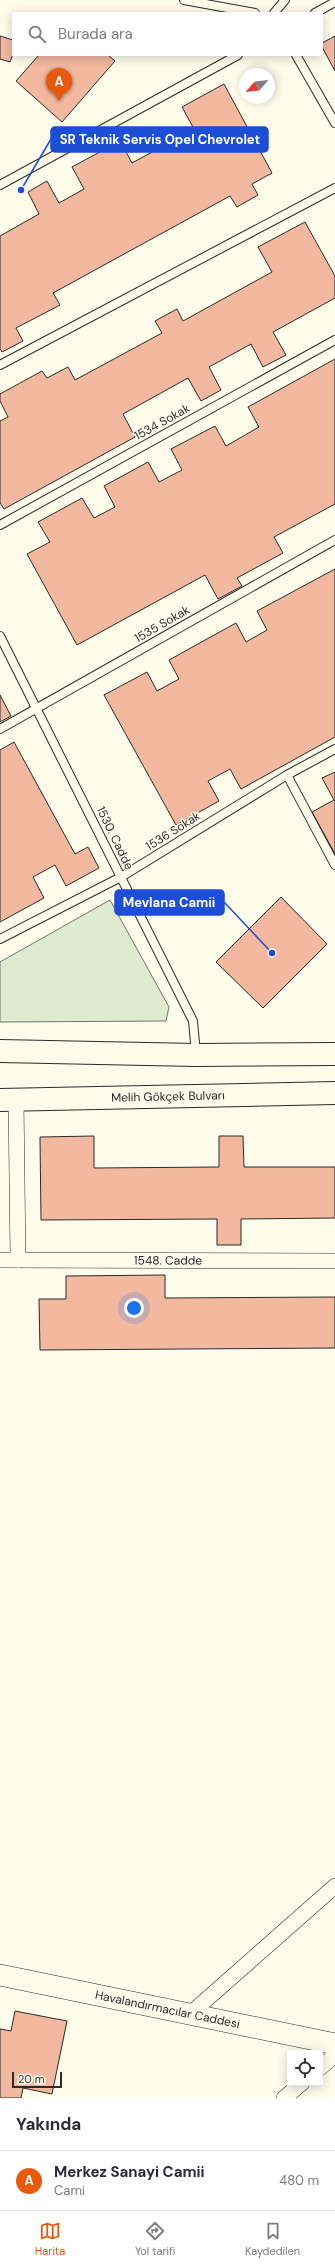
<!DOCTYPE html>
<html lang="tr">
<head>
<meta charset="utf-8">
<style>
  body { margin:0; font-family:"DM Sans",sans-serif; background:#f2f2f3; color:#2b2b33 }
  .controls { position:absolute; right:12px; bottom:12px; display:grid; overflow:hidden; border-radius:0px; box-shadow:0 2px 10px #0003 }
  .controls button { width:36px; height:36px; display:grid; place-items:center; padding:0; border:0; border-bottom:1px solid #e1e1e2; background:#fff; color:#2b2b33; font:20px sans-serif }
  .compass { position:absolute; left:239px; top:68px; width:36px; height:36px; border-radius:50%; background:#fff; box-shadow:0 2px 10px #0003; rotate:243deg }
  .scale { position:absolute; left:12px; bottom:10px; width:50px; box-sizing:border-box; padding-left:4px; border:2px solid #2b2b2b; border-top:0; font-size:11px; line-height:14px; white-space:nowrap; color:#2b2b2b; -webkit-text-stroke:3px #fdfbea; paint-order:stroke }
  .you { position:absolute; left:134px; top:1308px; width:14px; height:14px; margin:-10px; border:3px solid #fff; border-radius:50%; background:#1a73e8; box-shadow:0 0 0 6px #1a73e833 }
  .badge { display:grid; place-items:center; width:26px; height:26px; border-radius:50%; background:#ea580c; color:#fff; font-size:13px; font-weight:700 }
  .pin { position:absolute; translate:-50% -33px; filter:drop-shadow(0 1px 2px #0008) }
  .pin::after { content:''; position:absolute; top:21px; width:14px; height:12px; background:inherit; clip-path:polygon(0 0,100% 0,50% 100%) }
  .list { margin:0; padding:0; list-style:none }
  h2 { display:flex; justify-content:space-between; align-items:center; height:52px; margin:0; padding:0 16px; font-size:17px }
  h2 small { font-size:13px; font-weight:400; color:#7c7c81 }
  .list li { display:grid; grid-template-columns:26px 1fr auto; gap:12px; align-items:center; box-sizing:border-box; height:60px; padding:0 16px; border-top:1px solid #e1e1e2 }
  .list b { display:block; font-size:15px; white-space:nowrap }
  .list p { margin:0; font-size:13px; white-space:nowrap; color:#7c7c81 }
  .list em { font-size:13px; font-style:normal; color:#7c7c81 }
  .icon { flex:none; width:22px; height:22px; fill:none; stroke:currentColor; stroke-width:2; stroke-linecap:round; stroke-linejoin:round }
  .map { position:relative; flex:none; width:335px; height:2098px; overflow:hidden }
  .search { position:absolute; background:#fff; box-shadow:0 2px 10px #0003; left:12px; right:12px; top:12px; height:44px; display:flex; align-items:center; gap:10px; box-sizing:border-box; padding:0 14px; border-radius:0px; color:#7c7c81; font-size:15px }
  .sheet { height:112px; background:#fff }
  nav { display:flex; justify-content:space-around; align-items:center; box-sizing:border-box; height:56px; border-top:1px solid #e1e1e2; background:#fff; font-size:11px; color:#7c7c81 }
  nav a { display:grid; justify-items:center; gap:2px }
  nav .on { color:#ea580c }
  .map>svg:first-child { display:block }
</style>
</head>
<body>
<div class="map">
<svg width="335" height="2098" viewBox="0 0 335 2098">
  <rect width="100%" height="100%" fill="#fdfbea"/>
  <path fill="#deebd1" stroke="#74746e" d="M110,900L169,1007L166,1021L0,1022V962Z"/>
  <g fill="#f2b8a0" stroke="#2b2b2b">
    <path d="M0,36L13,40V54L10,62L0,59Z"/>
    <path d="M335,36V71L322,47V43Z"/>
    <path d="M39,55H108L115,61L62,122L16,81Z"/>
    <path d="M224,84L272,173L252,184L258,195L237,207L230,196L53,293L60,305L16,328L23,341L2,352L0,349V236L39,214L28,192L47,181L59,203L84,189L72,167L120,141L132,163L194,129L182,107Z"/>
    <path d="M305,222L335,276V298L273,332L286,355L263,367L251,344L209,367L221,390L201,401L188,378L123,414L135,437L4,509L0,503V421L8,417L0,401V394L42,371L47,378L68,367L75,380L162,333L155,321L177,309L183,321L272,272L258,247Z"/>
    <path d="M335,359V504L274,537L283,553L237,578L242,586L218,599L205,575L77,645L27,554L50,542L38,522L82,498L94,518L115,507L104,486L148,462L159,482L182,470L171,449L215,426L226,446L259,427L248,407Z"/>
    <path d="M335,569V737L241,789L230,769L208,781L219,801L176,825L104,695L147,672L157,691L179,679L169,660L236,623L246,642L267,630L257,611Z"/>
    <path d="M0,695L11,716L0,722Z"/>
    <path d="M14,742L75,854L88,847L99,868L66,886L55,865L33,877L44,898L0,922V750Z"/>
    <path d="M335,772V854L312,812L334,800L322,778Z"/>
    <path d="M281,897L327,944L263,1008L216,962Z"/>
    <path d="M94,1136V1168L219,1167V1136H243L244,1167H335V1218L241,1219V1245H217V1219L41,1220L40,1137Z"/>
    <path d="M165,1275V1298L335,1297V1348L40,1350L39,1299H66V1276Z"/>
    <path d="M15,2011L67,2021L52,2094L23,2088L21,2098H0V2029L11,2031Z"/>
  </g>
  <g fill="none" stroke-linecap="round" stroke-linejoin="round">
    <defs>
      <g id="lane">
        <path d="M184,0L255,13"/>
        <path d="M274,13L285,0"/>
        <path d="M315,13L335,2"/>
        <path d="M296,55L335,123"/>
        <path d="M0,185L238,55"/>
        <path d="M0,365L335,188"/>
        <path d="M0,525L335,340"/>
        <path d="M0,636L193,1021L196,1054"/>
        <path d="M0,729L335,540"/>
        <path d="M287,775L335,865"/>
        <path d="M0,939L121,877L287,775L335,749"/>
      </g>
      <g id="street">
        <path d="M16,1100L18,1260"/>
        <path id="s1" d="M0,1260L335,1261"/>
        <path d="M190,2014L335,1886"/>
        <path d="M320,2068L335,2055"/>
        <path d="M284,2098L302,2083"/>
      </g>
      <g id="secondary">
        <path id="s2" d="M0,1975L335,2044"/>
      </g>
      <g id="primary">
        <path d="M0,1051L196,1055L335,1054"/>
        <path id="s3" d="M0,1100L335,1093"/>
      </g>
    </defs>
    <use href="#lane" stroke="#2b2b2b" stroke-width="10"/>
    <use href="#street" stroke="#2b2b2b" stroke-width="16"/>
    <use href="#secondary" stroke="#2b2b2b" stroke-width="22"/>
    <use href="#primary" stroke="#2b2b2b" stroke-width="24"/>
    <use href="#lane" stroke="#fdfbea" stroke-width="8"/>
    <use href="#street" stroke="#fdfbea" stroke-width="15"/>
    <use href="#secondary" stroke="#fdfbea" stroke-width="21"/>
    <use href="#primary" stroke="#fdfbea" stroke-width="22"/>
  </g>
  <g text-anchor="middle" stroke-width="3" stroke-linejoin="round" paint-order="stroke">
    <g font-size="12" fill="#2b2b2b" stroke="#fdfbea">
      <text transform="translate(162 422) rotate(-29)" y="4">1534 Sokak</text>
      <text transform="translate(162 624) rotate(-30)" y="4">1535 Sokak</text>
      <text transform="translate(173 831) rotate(-32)" y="4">1536 Sokak</text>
      <text transform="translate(115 838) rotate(64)" y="4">1530. Cadde</text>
      <text dy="4" stroke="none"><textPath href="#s3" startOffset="168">Melih Gökçek Bulvarı</textPath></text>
      <text dy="4" stroke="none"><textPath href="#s1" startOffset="168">1548. Cadde</textPath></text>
      <text dy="4" stroke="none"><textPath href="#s2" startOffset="171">Havalandırmacılar Caddesi</textPath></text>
    </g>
  </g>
  <path fill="none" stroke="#1d4ed8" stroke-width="1.5" d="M21 190L51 139M272 953L224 902"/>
  <g fill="#1d4ed8" stroke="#fdfbea" stroke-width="1.5">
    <circle cx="21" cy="190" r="4"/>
    <circle cx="272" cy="953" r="4"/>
  </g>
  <g fill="#1d4ed8" stroke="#1d4ed8" stroke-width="1.5">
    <rect x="51" y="127" width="217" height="25" rx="4"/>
    <rect x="115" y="890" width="109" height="25" rx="4"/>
  </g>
  <g font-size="13" text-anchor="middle" font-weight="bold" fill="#fff">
    <text x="160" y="144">SR Teknik Servis Opel Chevrolet</text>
    <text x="169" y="907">Mevlana Camii</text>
  </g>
</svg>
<div class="controls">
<button><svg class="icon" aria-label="locate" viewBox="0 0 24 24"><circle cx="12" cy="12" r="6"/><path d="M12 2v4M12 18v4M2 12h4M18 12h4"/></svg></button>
</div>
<svg class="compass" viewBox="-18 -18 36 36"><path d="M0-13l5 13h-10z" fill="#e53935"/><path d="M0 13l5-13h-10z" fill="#7c7c81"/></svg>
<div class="scale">20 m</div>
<div class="you"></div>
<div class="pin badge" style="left:59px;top:101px">A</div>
<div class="search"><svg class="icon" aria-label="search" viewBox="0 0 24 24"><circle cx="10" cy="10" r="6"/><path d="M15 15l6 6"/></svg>Burada ara</div>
</div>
<section class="sheet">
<h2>Yakında<small></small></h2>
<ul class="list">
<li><span class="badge">A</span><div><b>Merkez Sanayi Camii</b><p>Cami</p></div><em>480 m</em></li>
</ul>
</section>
<nav>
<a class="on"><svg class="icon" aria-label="map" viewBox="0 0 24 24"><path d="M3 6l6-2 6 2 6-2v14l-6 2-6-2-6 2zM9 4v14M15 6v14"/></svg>Harita</a>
<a><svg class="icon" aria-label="directions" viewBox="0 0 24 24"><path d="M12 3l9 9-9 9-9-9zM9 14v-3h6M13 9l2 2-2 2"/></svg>Yol tarifi</a>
<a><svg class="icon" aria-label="saved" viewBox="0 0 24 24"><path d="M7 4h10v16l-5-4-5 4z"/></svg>Kaydedilen</a>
</nav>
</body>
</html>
